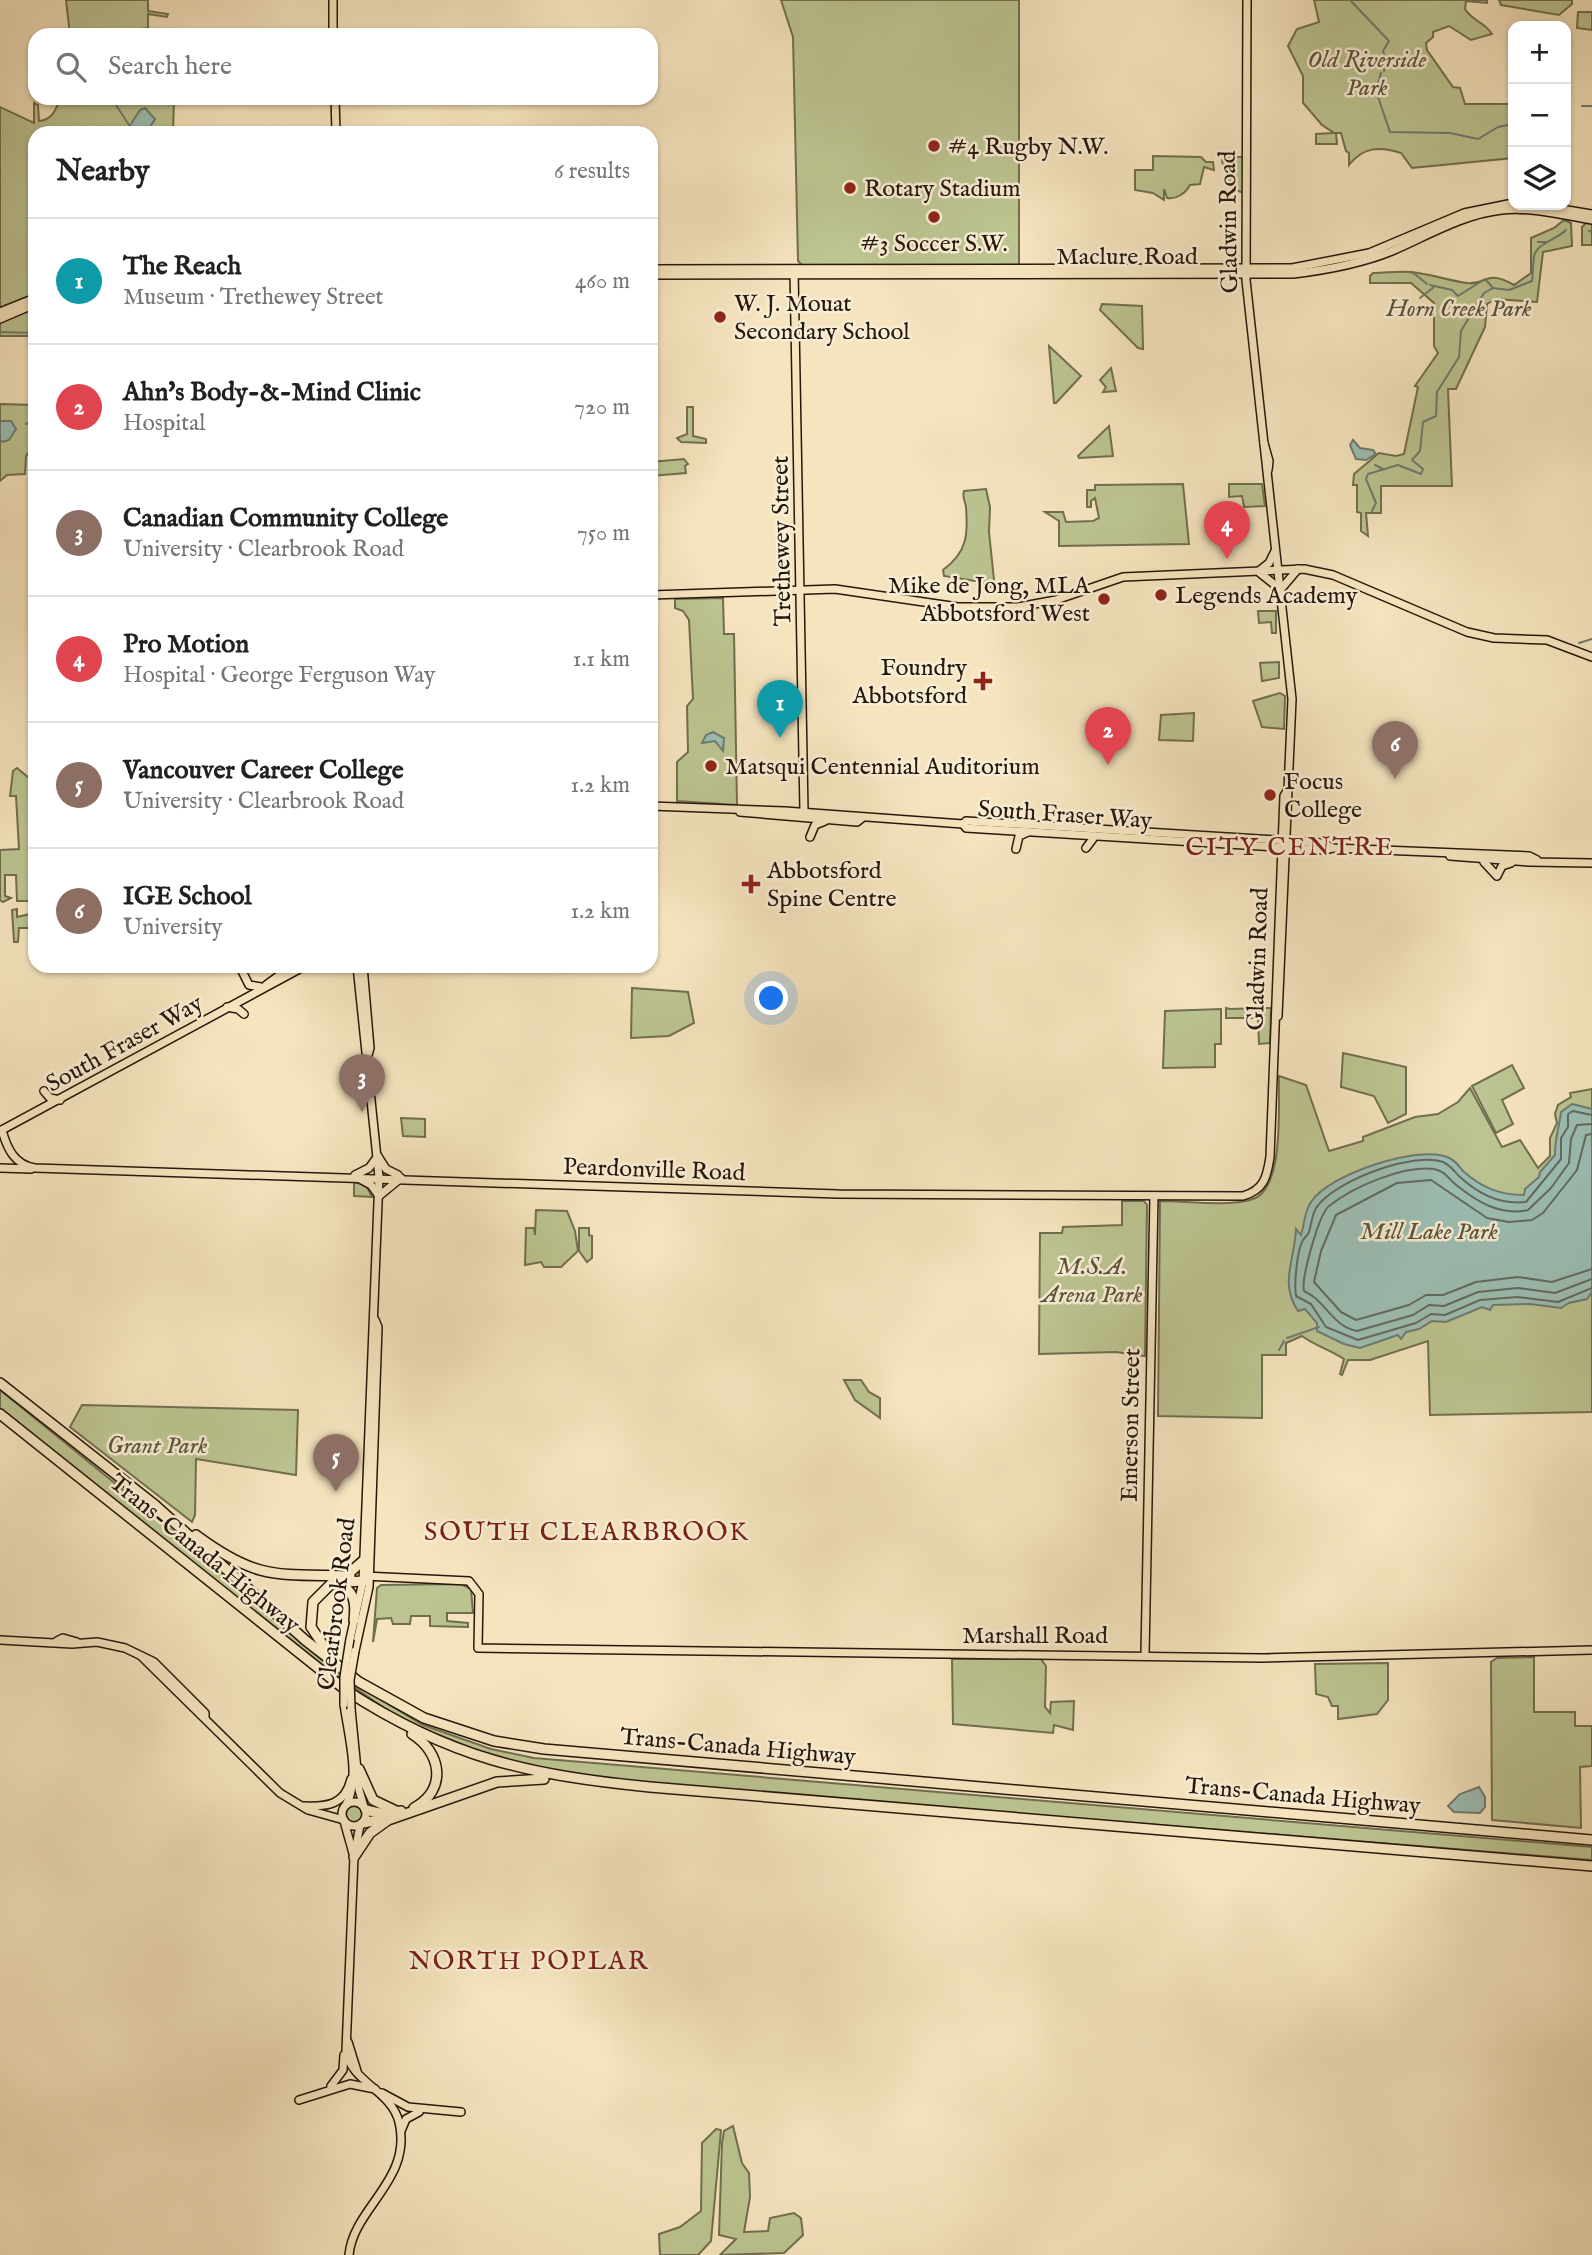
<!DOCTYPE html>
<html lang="en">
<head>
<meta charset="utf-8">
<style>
  body { margin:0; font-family:"IM FELL English",serif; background:#f6f6f6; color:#202124 }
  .controls { position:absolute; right:21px; top:21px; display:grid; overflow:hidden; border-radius:14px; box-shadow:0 2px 5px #0004 }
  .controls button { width:63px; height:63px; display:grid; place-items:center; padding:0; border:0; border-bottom:2px solid #e0e0e0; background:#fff; color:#202124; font:35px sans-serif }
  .you { position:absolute; left:772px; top:999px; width:24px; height:24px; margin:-18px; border:5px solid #fff; border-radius:50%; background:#1a73e8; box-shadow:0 0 0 10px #1a73e833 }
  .badge { display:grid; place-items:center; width:46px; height:46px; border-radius:50%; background:#0b8043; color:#fff; font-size:23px; font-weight:700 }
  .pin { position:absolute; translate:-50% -58px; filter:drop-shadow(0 2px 4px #0008) }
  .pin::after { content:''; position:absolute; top:37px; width:24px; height:21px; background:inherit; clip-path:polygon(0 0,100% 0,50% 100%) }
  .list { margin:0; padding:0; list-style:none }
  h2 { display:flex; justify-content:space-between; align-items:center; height:91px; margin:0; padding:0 28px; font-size:30px }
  h2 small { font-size:23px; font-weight:400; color:#757577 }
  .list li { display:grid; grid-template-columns:46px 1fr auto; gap:21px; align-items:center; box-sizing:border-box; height:126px; padding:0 28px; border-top:2px solid #e0e0e0 }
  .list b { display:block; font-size:26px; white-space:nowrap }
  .list p { margin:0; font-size:23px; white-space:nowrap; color:#757577 }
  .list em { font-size:23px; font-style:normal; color:#757577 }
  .icon { flex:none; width:38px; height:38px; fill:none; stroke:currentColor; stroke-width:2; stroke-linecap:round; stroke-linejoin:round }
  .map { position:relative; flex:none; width:1592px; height:2255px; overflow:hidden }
  .search { position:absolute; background:#fff; box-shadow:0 2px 5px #0004; left:28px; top:28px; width:630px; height:77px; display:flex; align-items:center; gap:18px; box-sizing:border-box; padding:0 24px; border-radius:21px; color:#757577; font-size:26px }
  .panel { position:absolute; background:#fff; box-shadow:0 2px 5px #0004; left:28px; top:126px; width:630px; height:847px; border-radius:21px }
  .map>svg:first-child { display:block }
</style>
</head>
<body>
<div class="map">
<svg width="1592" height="2255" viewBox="0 0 1592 2255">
  <rect width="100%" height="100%" fill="#f5e4be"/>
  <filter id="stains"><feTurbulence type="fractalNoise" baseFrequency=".00286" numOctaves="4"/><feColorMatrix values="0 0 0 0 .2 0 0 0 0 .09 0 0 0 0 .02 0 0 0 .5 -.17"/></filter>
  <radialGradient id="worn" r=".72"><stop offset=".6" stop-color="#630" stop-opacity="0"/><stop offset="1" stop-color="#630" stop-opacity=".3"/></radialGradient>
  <g fill="#bcc491" stroke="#716e4e" stroke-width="2">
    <path d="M66,0H148V11L168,14L167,17L148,14V28L125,31L119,35H70Z"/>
    <path d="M781,0H1019V265L803,266L798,261L793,37Z"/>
    <path d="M1314,0H1487V3L1466,1L1465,9C1472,21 1485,22 1492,34L1471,40L1449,26L1433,32V37L1426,43L1427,50L1453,87L1460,88L1465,104H1513V158L1412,168L1401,153C1379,146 1363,147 1349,165V153L1346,151L1341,133H1336L1337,144H1316V134L1334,133L1322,125L1303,103V76L1288,46L1297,29L1319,22Z"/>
    <path d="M1499,0H1572V4L1559,15L1501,5Z"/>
    <path d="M1578,12H1592V30L1577,28Z"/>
    <path d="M60,98H174L173,133H35V295L0,309V107L34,123V103L38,105L39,121C52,120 56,110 60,98Z"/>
    <path d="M1153,156L1201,157L1206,162H1213L1214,170L1204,167L1200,184L1190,185C1186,193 1176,200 1167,198L1164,189V200L1153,193L1135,190V170H1153Z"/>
    <path d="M1224,157H1245L1244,193L1233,189L1222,161Z"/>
    <path d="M1564,220L1571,223L1572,246L1543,252L1537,302L1496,299L1487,304L1485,327L1456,389H1448L1452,486H1381V513H1366L1368,536L1361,531V513L1357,512V485H1353L1354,474L1379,453L1396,456L1404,454L1418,387L1415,386L1438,353L1434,346V303L1411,283H1370V276L1373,273C1388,273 1404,270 1418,273C1434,275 1450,281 1467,283C1488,285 1485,269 1514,285L1531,273V238L1554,228Z"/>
    <path d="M1586,223L1592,224V245H1582V227Z"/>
    <path d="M1102,304L1142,306L1143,349L1138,348L1100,310Z"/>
    <path d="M35,308V336H0V322Z"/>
    <path d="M1049,346L1081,376L1056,403H1054Z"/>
    <path d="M1111,368L1116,391L1103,392L1106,387L1100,380Z"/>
    <path d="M0,404L35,405V445L26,456L25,474L7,475L0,481Z"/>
    <path d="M687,407H693V436L706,439V443L681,442L677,438L687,434Z"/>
    <path d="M1109,426L1113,456L1079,458L1078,456Z"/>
    <path d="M684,459L688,464L685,466L686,473L651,476V462Z"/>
    <path d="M1183,484L1189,544L1059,546V521L1045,512H1063L1066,522L1093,521L1099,518L1095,498L1091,501V507H1087V490H1095V485Z"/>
    <path d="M1229,484H1262L1265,506L1244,507L1242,496L1229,497Z"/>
    <path d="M986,489L990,507L989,532L994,580V586L987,588L981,582L944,576L943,570C968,552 968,533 966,507C965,500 962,498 964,491Z"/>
    <path d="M723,598L724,634H734L737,805L677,801V762L688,752L687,706L693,699L689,620L683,611L675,608V599Z"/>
    <path d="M1258,611H1276V633H1272L1271,622L1259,623Z"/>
    <path d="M1279,662V678L1262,681L1260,663Z"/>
    <path d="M1280,693L1285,696L1284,729L1262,727L1253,701Z"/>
    <path d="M1194,713L1193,741L1159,740L1161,715Z"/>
    <path d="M17,768L35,783V901H17L16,875H5V896L11,898L3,902L0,900V850L19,849L16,796H10L13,771Z"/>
    <path d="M17,909V917L30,914L34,928H19L18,942H14L12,910Z"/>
    <path d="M632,988L688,992L694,1023L669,1036L631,1038Z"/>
    <path d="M1226,1008L1230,1009L1261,1008L1255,1018H1226Z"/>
    <path d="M1264,1008H1271L1270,1043L1259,1044L1258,1018Z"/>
    <path d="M1221,1009V1044H1215V1067L1163,1068L1165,1011Z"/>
    <path d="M1343,1053L1406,1067V1114L1388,1123L1374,1096L1341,1087Z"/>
    <path d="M1512,1065L1524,1088L1502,1100L1513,1124L1496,1133L1472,1086Z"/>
    <path d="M1279,1076L1306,1085L1329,1151L1363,1141V1137L1415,1117L1438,1114L1458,1102L1470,1088L1502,1147L1520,1140L1538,1168L1550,1156V1138L1557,1123L1555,1114L1558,1105L1571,1097L1570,1093L1592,1089V1412L1430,1415L1428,1341L1370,1360H1348L1342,1375L1340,1374L1344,1359C1330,1350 1314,1345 1302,1336L1286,1343V1355H1262V1418L1158,1416L1160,1201C1185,1201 1231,1207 1253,1199C1285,1188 1278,1104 1279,1076Z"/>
    <path d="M401,1118L425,1119V1137L403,1136Z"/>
    <path d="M354,1182L366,1185L372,1197L354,1196Z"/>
    <path d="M1122,1201H1144L1147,1205L1145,1356L1116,1352L1039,1354L1040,1233H1062L1063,1227L1122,1225Z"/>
    <path d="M536,1210L567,1211L575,1231L578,1251L561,1267H544L541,1262L525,1265L526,1228H534L535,1235Z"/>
    <path d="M579,1228H589V1235L592,1236V1258L587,1262L579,1251Z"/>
    <path d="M844,1380H861L869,1392L880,1398V1418L855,1400Z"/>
    <path d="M0,1390L148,1510L322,1660L358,1686L423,1725L491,1749L534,1758L1592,1847V1860L602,1780L499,1759L411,1724L387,1710L314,1659L0,1409Z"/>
    <path d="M82,1405L298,1410L296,1475L196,1459L195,1515L192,1522L70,1427Z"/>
    <path d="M461,1584L471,1589L473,1613H447V1621L468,1623V1627L430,1626V1616H411L410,1624H393L391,1618L377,1619L373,1642L377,1588L381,1585Z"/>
    <path d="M1534,1657V1712H1575V1726H1592V1766L1580,1767L1581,1828L1492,1820L1491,1662L1497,1658Z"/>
    <path d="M952,1659H1041L1046,1666L1045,1707L1050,1713L1051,1702L1074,1701L1073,1730L1054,1725L1053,1733L953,1724Z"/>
    <path d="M1388,1663V1700L1377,1714L1338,1719V1706H1332L1328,1697L1316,1694L1315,1664Z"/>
    <circle cx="354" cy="1814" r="8"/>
    <path d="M733,2126L742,2163L749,2173L750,2197L744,2232L768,2231L770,2218L794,2213L801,2218L803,2235L784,2253L720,2255L736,2239L719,2235L722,2143L724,2131Z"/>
    <path d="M716,2129L721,2130L711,2241L698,2255H660L659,2234L680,2227L701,2211L702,2143Z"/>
  </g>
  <g fill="#9cbeb4" stroke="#6d7b70" stroke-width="2">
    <path d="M145,108L155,119L146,133H125L140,110Z"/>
    <path d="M0,421H11L16,429L9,440L3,442L0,440Z"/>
    <path d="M1353,440L1360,448L1373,450L1376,454L1366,460L1356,459L1350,445Z"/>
    <path d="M713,732L724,738L723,751L715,741L702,743L706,735Z"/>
    <path d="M1572,1104L1592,1109V1292L1587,1299L1569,1303L1561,1308L1530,1304L1493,1305L1490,1310L1482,1307L1446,1322L1432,1321L1419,1329L1406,1332L1401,1339L1398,1335L1360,1348L1344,1344L1317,1331V1323L1305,1309L1298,1311C1279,1283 1295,1259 1296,1229L1301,1235C1305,1222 1304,1212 1311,1202C1329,1174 1418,1145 1447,1157C1455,1160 1458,1165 1463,1171C1482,1188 1500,1195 1524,1195L1525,1189L1539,1177L1540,1172L1555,1155C1555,1136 1559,1129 1561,1112Z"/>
    <path d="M1479,1787L1485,1797V1807L1480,1813L1454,1812L1448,1806L1460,1794Z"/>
  </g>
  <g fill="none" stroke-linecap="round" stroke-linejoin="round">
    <g stroke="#616a5f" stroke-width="2">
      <path d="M1592,1115L1573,1111L1568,1114V1127L1561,1138V1159L1526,1202C1500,1205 1478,1194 1459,1176C1454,1171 1450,1165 1443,1162C1413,1152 1341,1179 1320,1203C1312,1211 1312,1222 1309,1232C1308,1235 1305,1237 1303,1240C1297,1250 1294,1284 1296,1296L1311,1304L1326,1327L1358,1340L1416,1323L1431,1314L1445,1315L1480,1300L1517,1297L1558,1302L1592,1288"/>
      <path d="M1592,1124L1577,1125L1571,1139L1569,1163L1551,1188L1528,1210C1500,1216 1477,1202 1455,1184C1448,1178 1445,1171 1434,1169C1403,1165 1353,1187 1329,1206C1319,1214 1301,1278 1304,1291C1326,1301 1332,1326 1357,1331L1413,1315L1429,1305L1444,1306L1478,1292L1518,1288L1555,1293L1592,1279"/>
      <path d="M1592,1134L1586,1135L1577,1170L1543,1213L1532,1220L1509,1222L1487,1218L1431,1180L1397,1183L1336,1215L1321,1251L1314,1282L1341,1312L1356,1320L1409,1305L1426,1295H1443L1476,1282L1518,1277L1552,1282L1592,1269"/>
    </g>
    <g stroke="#6d7b70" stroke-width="2">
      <path d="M1350,0L1389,41L1383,51L1386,60L1384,71"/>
      <path d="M1381,73L1376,91L1390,132L1450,133L1478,139L1498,127L1513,124"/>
      <path d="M116,105L129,125"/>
      <path d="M1582,106H1592"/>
      <path d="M1566,107H1569"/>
      <path d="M1589,231L1592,232"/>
      <path d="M1538,242H1547"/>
      <path d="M1413,273L1414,274"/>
      <path d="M1416,275L1427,284"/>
      <path d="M1430,285L1452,290L1458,296L1485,279L1493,288"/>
      <path d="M1420,298L1434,287"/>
      <path d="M0,332L35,333"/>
      <path d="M26,424L35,420"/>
      <path d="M1375,465L1383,469"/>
      <path d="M1372,511L1376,503L1366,479L1368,474L1398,465L1421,474L1423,469L1412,460L1420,451L1423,422L1436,416L1437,392L1459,357L1461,331L1484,293L1493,288L1509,290L1532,281C1533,273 1533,264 1534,256C1537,243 1558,239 1566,230"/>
      <path d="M1579,643L1592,639"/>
      <path d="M1287,1338L1319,1327"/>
      <path d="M1279,1350L1284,1341"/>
    </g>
    <defs>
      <g id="major">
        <path d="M333,0V35"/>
        <path d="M1247,0L1246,280L1292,699L1278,1016"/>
        <path d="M335,98L336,133"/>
        <path d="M1537,205L1592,214"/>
        <path d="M651,269L1292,268L1369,253L1464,213L1513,203"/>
        <path d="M794,270L804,812"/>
        <path d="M651,275L1293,274C1326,270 1360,264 1392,251C1427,236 1463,214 1502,210C1532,207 1563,215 1592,220"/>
        <path d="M0,312L35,298"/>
        <path d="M0,319L35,304"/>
        <path d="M1264,443L1269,461L1268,470"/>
        <path d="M1259,571L1269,563L1275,551"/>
        <path d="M1260,573L1280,589"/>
        <path d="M1281,589L1298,569"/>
        <path d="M651,595L835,589L958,607H1018L1056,600L1123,577L1304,569L1333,575L1467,632L1494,638L1547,640L1592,657"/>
        <path d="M651,806L785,811L963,824L966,821L1293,841L1322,843L1333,848L1529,856L1537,860"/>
        <path d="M740,812L857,822L862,818"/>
        <path d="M963,824L966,828L1326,850L1333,848"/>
        <path d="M810,837L815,825L825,821"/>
        <path d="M1086,848L1095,836"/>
        <path d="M1016,849L1019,836L1028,832"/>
        <path d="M1450,856L1529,862L1592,863"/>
        <path d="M1484,862L1497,876L1502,866L1511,863"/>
        <path d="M363,966L370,1048L368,1055"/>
        <path d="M242,971L249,985L261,987"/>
        <path d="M266,985L292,966"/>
        <path d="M227,1007L238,1009L244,1014"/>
        <path d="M44,1091L50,1098L60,1100"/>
        <path d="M2,1130C7,1149 15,1165 35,1168L838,1194L1243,1196C1264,1190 1267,1177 1270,1157L1284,796L1288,789"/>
        <path d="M0,1131L305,966"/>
        <path d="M379,1158L386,1169L398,1175"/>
        <path d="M0,1168L31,1169"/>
        <path d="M355,1175L369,1168L378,1156"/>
        <path d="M358,1178L371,1185L379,1196"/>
        <path d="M379,1196L401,1178"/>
        <path d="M364,1576L469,1581L479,1594L478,1648L1262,1658L1592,1650"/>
        <path d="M350,1639L363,1581L379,1177L357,966"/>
        <path d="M0,1640L72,1644L97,1642L125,1648L154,1662L205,1713V1718"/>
        <path d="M57,1641L63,1638L77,1642"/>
        <path d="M355,1651L369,1587L378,1327L375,1320"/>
        <path d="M1145,1655L1154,1196"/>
        <path d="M142,1657L280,1793L308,1810L344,1820"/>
        <path d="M344,1704C348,1735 361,1778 346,1805"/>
        <path d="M351,1709L359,1790L364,1807"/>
        <circle cx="354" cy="1814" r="12"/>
        <path d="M304,1806C327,1807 345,1805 351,1779"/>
        <path d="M344,1821L354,1857"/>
        <path d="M348,2042L357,2071"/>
        <path d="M331,2086L343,2070L344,2055"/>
        <path d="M382,2093L408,2107L461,2112"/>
        <path d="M299,2100L350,2084L375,2089"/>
        <path d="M401,2131L406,2119L419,2112"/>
        <path d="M349,2255C353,2208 413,2180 399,2122C391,2090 350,2082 346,2050L354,1857L360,1825"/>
      </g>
      <g id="highway">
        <path d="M0,1383L155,1505L305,1640L359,1682L424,1718L494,1741L544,1749L1592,1840"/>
        <path d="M0,1414L347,1691C450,1758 529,1775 650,1787L1592,1866"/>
        <path d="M196,1535C258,1581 277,1574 350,1576"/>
        <path d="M347,1575L364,1560"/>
        <path d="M337,1584C355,1589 356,1604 354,1620"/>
        <path d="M329,1654L311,1627L313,1602L332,1583L363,1581"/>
        <path d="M412,1734C441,1752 448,1789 414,1808"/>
        <path d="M359,1769L373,1800L394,1810"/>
        <path d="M366,1810L379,1813L401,1811"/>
        <path d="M363,1823L388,1818"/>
        <path d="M354,1857L370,1833L388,1820L497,1782L544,1779"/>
      </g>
    </defs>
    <use href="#major" stroke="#26170a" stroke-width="10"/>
    <use href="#highway" stroke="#26170a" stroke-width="12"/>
    <use href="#major" stroke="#f5e4be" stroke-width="7"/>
    <use href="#highway" stroke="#f5e4be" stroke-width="9"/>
    <defs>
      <g id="major-bridge">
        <path d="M344,1704V1677L350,1639"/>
        <path d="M351,1709L350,1680L355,1651"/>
      </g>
    </defs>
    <use href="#major-bridge" stroke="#26170a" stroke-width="10" stroke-linecap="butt"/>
    <use href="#major-bridge" stroke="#f5e4be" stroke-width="7"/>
  </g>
  <g fill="#8f2418" stroke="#f8edd5" stroke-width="2.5">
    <circle cx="934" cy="146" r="7"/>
    <circle cx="850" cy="188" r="7"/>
    <circle cx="934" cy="217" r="7"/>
    <circle cx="720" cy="317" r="7"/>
    <circle cx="1161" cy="595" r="7"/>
    <circle cx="1104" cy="599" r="7"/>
    <path d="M979.5 670.5h7v7h7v7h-7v7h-7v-7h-7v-7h7z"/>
    <circle cx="711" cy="766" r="7"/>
    <circle cx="1270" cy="795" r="7"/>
    <path d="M747.5 873.5h7v7h7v7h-7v7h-7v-7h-7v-7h7z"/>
  </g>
  <g text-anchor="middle" stroke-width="5" stroke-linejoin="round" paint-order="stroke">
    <g font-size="24" font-style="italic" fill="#5a5439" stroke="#f8edd5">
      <text x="1367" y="67">Old Riverside<tspan x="1367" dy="28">Park</tspan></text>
      <text x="1459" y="316">Horn Creek Park</text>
      <text x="1429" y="1239">Mill Lake Park</text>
      <text x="1092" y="1274">M.S.A.<tspan x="1092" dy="28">Arena Park</tspan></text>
      <text x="157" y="1453">Grant Park</text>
    </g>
    <g font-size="24" fill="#26170a" stroke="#f8edd5" text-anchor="start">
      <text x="948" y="154">#4 Rugby N.W.</text>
      <text x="864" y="196">Rotary Stadium</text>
      <text x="934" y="251" text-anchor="middle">#3 Soccer S.W.</text>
      <text x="734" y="311">W. J. Mouat<tspan x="734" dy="28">Secondary School</tspan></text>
      <text x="1090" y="593" text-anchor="end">Mike de Jong, MLA<tspan x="1090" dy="28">Abbotsford West</tspan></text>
      <text x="1175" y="603">Legends Academy</text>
      <text x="967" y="675" text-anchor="end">Foundry<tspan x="967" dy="28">Abbotsford</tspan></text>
      <text x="725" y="774">Matsqui Centennial Auditorium</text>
      <text x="1284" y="789">Focus<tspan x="1284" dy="28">College</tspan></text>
      <text x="767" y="878">Abbotsford<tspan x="767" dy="28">Spine Centre</tspan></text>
    </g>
    <g font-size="24" fill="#26170a" stroke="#f8edd5">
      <text transform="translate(1228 222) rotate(-91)" y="8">Gladwin Road</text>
      <text x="1127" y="264">Maclure Road</text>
      <text transform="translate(781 541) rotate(-91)" y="8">Trethewey Street</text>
      <text transform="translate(1065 814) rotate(4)" y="8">South Fraser Way</text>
      <text transform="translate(1257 959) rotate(-88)" y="8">Gladwin Road</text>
      <text transform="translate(124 1043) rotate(-29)" y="8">South Fraser Way</text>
      <text transform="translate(654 1169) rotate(2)" y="8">Peardonville Road</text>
      <text transform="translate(1130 1425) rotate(-89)" y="8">Emerson Street</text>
      <text transform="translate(205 1553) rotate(39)" y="8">Trans-Canada Highway</text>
      <text transform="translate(336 1604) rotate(-83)" y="8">Clearbrook Road</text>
      <text x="1035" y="1643">Marshall Road</text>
      <text transform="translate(738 1746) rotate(5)" y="8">Trans-Canada Highway</text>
      <text transform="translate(1303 1795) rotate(5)" y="8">Trans-Canada Highway</text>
    </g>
    <g font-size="26" letter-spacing="2" fill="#7a1f14" stroke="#f8edd5">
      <text x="1290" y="855">CITY CENTRE</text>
      <text x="587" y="1540">SOUTH CLEARBROOK</text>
      <text x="529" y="1969">NORTH POPLAR</text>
    </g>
  </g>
  <rect width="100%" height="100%" filter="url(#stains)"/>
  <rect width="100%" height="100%" fill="url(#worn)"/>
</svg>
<div class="controls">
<button>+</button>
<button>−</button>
<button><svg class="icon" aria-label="layers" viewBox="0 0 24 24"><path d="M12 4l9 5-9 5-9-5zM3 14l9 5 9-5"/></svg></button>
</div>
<div class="you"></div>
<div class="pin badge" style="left:780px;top:738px;background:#0f9aa8">1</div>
<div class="pin badge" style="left:1108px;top:765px;background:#e0444e">2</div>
<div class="pin badge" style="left:362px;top:1112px;background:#8d6e63">3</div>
<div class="pin badge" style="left:1227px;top:559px;background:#e0444e">4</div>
<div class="pin badge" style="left:336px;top:1492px;background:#8d6e63">5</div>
<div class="pin badge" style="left:1395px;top:779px;background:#8d6e63">6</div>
<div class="search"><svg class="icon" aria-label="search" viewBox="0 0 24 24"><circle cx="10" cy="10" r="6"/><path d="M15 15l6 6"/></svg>Search here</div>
<section class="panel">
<h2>Nearby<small>6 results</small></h2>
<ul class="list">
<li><span class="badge" style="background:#0f9aa8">1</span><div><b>The Reach</b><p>Museum · Trethewey Street</p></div><em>460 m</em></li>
<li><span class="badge" style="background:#e0444e">2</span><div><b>Ahn's Body-&amp;-Mind Clinic</b><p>Hospital</p></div><em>720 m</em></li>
<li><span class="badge" style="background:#8d6e63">3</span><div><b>Canadian Community College</b><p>University · Clearbrook Road</p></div><em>750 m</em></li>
<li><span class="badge" style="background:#e0444e">4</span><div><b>Pro Motion</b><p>Hospital · George Ferguson Way</p></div><em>1.1 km</em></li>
<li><span class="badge" style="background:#8d6e63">5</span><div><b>Vancouver Career College</b><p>University · Clearbrook Road</p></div><em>1.2 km</em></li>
<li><span class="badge" style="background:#8d6e63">6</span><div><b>IGE School</b><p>University</p></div><em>1.2 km</em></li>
</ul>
</section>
</div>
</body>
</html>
